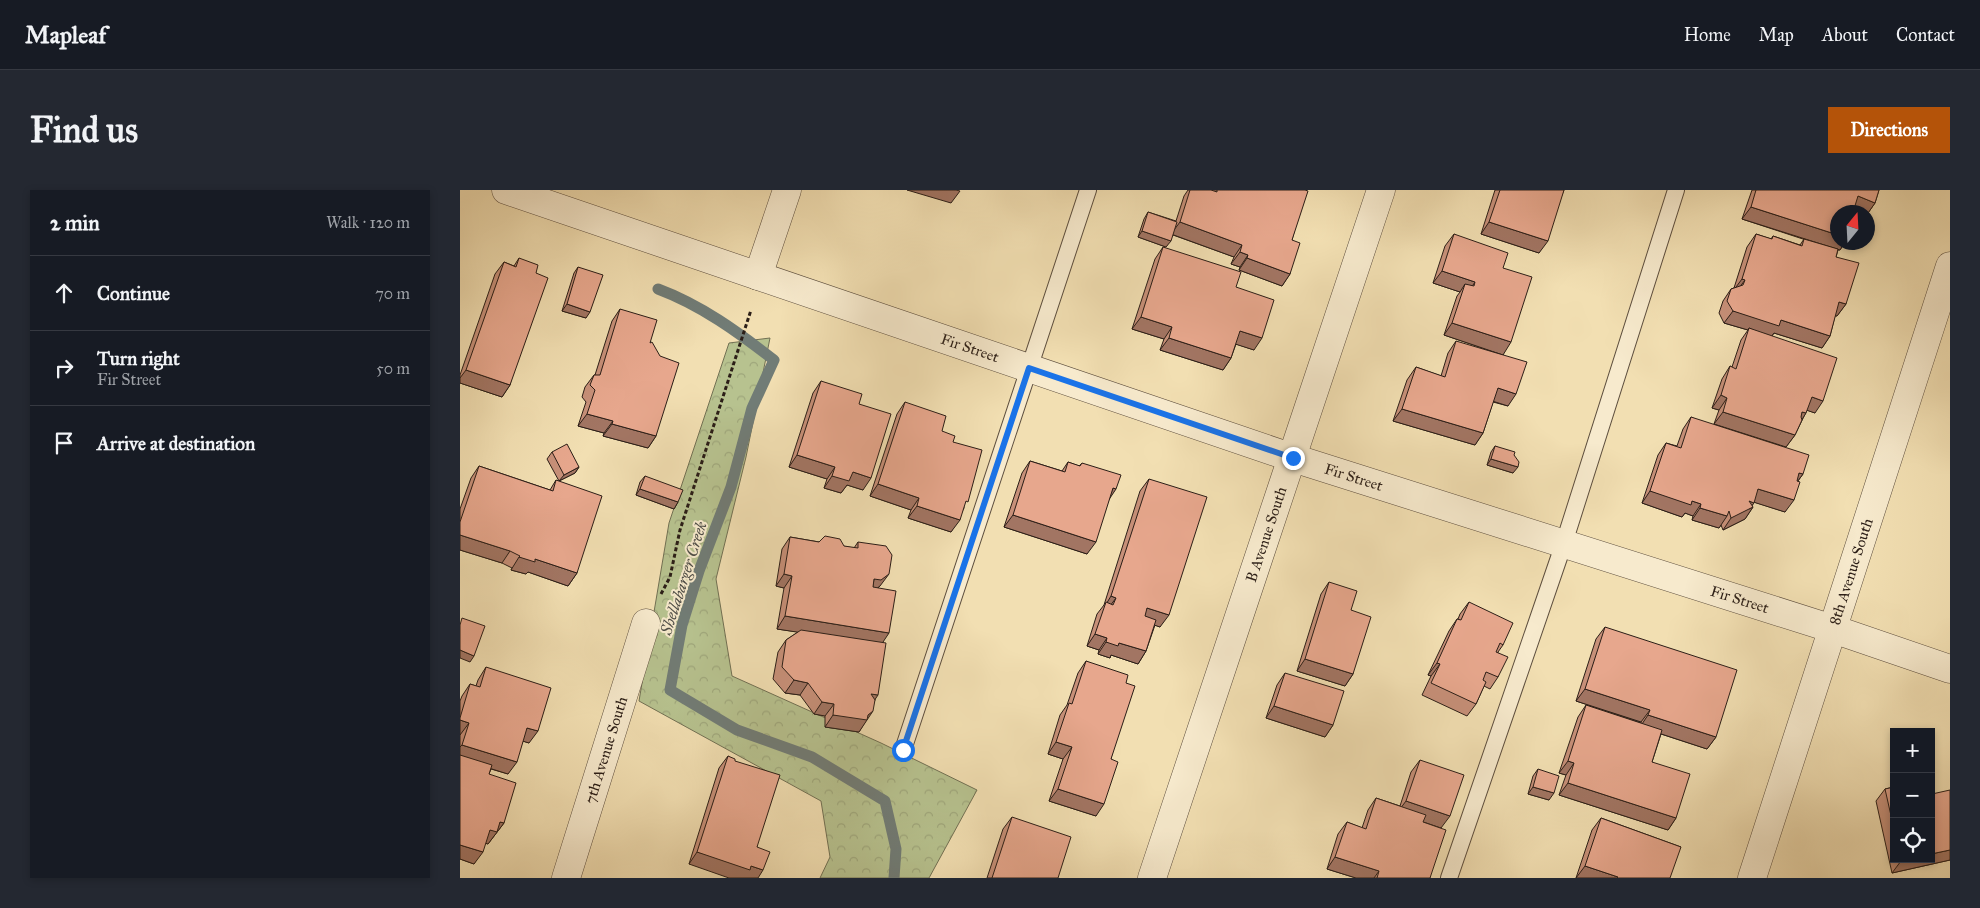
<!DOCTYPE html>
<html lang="en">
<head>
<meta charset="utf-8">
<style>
  body { margin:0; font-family:"IM FELL Great Primer",serif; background:#242831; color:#f1f3f6 }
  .controls { position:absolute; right:15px; bottom:15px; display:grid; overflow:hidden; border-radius:0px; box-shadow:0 2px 8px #0003 }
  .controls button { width:45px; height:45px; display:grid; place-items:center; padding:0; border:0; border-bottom:1px solid #363941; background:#171b24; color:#f1f3f6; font:25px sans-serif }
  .compass { position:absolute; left:1370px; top:15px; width:45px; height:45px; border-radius:50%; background:#171b24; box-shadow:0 2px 8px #0003; rotate:18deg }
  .stop { position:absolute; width:15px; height:15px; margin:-11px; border:4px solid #1a73e8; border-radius:50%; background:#fff }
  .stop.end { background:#1a73e8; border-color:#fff; box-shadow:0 1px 5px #0008 }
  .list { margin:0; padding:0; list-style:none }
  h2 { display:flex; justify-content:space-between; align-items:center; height:65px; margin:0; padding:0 20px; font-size:21px }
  h2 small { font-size:16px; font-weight:400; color:#9ea1a6 }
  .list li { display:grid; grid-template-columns:32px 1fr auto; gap:15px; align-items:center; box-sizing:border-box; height:75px; padding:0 20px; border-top:1px solid #363941 }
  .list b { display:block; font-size:19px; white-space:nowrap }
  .list p { margin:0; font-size:16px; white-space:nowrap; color:#9ea1a6 }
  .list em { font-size:16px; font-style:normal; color:#9ea1a6 }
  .icon { flex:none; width:28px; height:28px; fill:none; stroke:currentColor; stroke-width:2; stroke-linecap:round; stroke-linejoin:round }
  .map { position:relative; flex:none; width:1490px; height:688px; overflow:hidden; border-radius:0px }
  header { display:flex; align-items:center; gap:30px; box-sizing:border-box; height:70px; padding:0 25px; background:#171b24; border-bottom:1px solid #363941 }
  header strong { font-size:24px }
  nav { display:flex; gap:28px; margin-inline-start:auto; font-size:18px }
  .intro { display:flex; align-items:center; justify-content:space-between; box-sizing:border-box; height:120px; padding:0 30px }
  h1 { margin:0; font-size:35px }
  .button { padding:12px 22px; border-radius:0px; background:#b45309; color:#fff; font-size:18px; font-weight:700 }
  main { display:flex; gap:30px; padding:0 30px }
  aside { flex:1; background:#171b24; border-radius:0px; box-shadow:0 2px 8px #0003 }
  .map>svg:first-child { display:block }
</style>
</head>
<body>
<header>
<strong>Mapleaf</strong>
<nav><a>Home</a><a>Map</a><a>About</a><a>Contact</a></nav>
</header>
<div class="intro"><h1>Find us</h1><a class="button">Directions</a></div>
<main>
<aside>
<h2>2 min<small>Walk · 120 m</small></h2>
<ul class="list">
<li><svg class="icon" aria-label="ahead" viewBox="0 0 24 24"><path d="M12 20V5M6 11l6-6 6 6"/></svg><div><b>Continue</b></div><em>70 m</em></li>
<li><svg class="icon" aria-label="right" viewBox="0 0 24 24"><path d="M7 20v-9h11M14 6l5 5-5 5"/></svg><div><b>Turn right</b><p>Fir Street</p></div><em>50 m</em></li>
<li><svg class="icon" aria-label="arrive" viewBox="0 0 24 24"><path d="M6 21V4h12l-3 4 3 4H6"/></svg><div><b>Arrive at destination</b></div></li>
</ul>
</aside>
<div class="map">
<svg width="1490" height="688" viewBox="0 0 1490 688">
  <defs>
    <pattern id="forest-crowns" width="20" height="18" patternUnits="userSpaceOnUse" patternTransform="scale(1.25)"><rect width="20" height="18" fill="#b7c28f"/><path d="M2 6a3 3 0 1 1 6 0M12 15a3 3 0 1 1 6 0" fill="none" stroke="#9ea67b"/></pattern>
  </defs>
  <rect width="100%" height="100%" fill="#f2dfb2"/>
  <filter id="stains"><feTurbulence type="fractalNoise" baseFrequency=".004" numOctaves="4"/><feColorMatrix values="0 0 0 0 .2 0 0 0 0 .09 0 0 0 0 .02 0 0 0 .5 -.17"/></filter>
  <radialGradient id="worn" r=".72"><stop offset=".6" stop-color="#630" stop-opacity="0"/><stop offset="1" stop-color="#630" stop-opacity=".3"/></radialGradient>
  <path fill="url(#forest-crowns)" stroke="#717053" d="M310,148L286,267L256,389L272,486L421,553L517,600L469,688H360L370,667L361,611L179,511L209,333L269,153Z"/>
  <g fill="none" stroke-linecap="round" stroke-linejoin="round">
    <path stroke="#717c76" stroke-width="11" d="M198,99C241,115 278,142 314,170L292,218L271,297L239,381L222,435L210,500L277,540L352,567L425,611L436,659L434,688"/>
    <defs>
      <g id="service">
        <path d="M443,560L628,0"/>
        <path d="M989,688L1104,353L1216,0"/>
      </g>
      <g id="minor">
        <path id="s1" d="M46,0L833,268L1373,439L1490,479"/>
        <path d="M298,86L327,0"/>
        <path id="s2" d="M106,688L186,433"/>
        <path id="s3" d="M692,688L921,0"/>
        <path id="s4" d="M1292,688L1490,76"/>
      </g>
    </defs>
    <use href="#service" stroke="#5d4e3e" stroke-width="18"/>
    <use href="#minor" stroke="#5d4e3e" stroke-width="29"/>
    <path stroke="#2b1e17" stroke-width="3" stroke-dasharray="4 2.5" stroke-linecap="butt" d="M201,404L210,387L220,340L291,120"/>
    <use href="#service" stroke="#f7eacd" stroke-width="16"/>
    <use href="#minor" stroke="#f7eacd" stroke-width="28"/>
  </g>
  <g fill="#c79079" stroke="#2b1e17">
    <path d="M728,0H845L832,50L830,84L822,96L779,80L780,77L771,74L774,67L713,45L706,57L678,47L684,29L688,22L716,31L724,6Z"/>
    <path d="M1035,0H1104L1079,63L1021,44Z"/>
    <path d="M1292,0H1419L1415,13L1408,23L1400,22L1397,21L1378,52H1385L1380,60H1378L1376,67L1386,114L1377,126H1375L1370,146L1362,158L1314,143L1312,146L1355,223L1347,220L1335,245L1326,257L1254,234L1259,220L1252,218L1262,189L1270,176L1272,177L1281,150L1288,140L1264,133L1259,123L1263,111L1271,99L1274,98L1287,57L1296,44L1311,49L1313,46L1340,55L1344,49L1352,52L1282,29Z"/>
    <path d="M994,44L1043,78V165L984,145L997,106L1000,102L973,93L985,56Z"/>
    <path d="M703,57L776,97L794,160L776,154L771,168L763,180L700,160L704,149L672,139L695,69Z"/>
    <path d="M59,68L76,83L50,195L42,207L0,193V185L35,84L44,72L54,76Z"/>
    <path d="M118,77L126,128L102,121L114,83Z"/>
    <path d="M160,119L190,153L196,246L188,258L143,246L144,243L118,236L126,212L122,207L125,197L134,185H135L152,131Z"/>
    <path d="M996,151L1048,216L1033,212L1023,243L1015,255L933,231L947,190L956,177L981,186L988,163Z"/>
    <path d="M361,191L399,214L403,300L387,295L381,303L364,298L367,289L329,277L353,203Z"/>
    <path d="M445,212L482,241L493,252L504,318L491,342L448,328L451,320L410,306L437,224Z"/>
    <path d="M1231,227L1343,284L1338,291L1325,322L1294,312L1292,316L1293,317L1285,329L1263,340L1261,335L1259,338L1232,330L1233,326L1225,323L1222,327L1182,313L1198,265L1206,253L1217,256L1223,239Z"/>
    <path d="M1035,256L1054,265L1053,283L1027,275L1031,262Z"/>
    <path d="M92,262L119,277L115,283L99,291L87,269Z"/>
    <path d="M570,271L602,281L608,272L619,276L622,273L650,307L627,364L544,337L562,283Z"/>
    <path d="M19,276L90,300L96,290L117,383L108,396L68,382L66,384L51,380L52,378L42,373L0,360V319L11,288Z"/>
    <path d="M185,286L218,312L214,319L176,305L180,292Z"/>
    <path d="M689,289L700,437L695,435L686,461L678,474L651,465L650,468L638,464L639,460L627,456L637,424L644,415L680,301Z"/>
    <path d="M330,347L394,358L398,352L420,396L418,398L423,453L415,510L407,529L399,542L365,537V526L354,524L340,505L325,503L313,489L318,462L326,450L338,442L317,439L324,398L316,396L322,359Z"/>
    <path d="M869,392L891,420L893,484L885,496L837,481L861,404Z"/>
    <path d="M1009,412L1043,455L1038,462V487L1030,499L1024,496L1016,514L1007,526L962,505L971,486L968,485L989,441L997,429H998L1000,424Z"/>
    <path d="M1145,437L1256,547L1247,559L1201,544L1192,572L1216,628L1208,640L1099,605L1106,585L1099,583L1118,527L1126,515L1181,533V532L1116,511L1136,449Z"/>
    <path d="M626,471L666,493L651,569L636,626L589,611L603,569L588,564L600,525L607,515L618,483Z"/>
    <path d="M26,477L69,553L63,551L48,584L31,579L29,584L44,633L28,654L25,653L14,674L0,669V511L2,506L10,494L16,496L18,490Z"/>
    <path d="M825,483L873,535L865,547L806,528L817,495Z"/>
    <path d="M268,566L275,571L297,657L229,674L259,578Z"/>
    <path d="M960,570L981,638L964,632L970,688H896L867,679L878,644L887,632L902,638L908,620L916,608L940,616L951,582Z"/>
    <path d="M1078,579L1089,610L1068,604L1073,586Z"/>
    <path d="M1434,597V669L1490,670L1432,683L1416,611L1425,599Z"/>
    <path d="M552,627L598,688H527L543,639Z"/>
    <path d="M1141,628L1221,657L1116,688L1132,640Z"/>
  </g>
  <g fill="#a27563" stroke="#2b1e17">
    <path d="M447,0H496L500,1L491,13Z"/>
    <path d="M1398,6L1415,13L1408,23L1400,22L1389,19Z"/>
    <path d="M1291,17L1378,45V52H1385L1380,60L1282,29Z"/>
    <path d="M720,32L782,55L774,67L711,44Z"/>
    <path d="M1029,32L1088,51L1079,63L1021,44Z"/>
    <path d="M682,41L711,51L706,57L678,47Z"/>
    <path d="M780,62L788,65L780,77L771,74Z"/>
    <path d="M787,68L830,84L822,96L779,80Z"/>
    <path d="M982,81L1015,92L1007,104L1005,94L1000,102L973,93Z"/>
    <path d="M1282,89L1285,90L1276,102L1273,101Z"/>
    <path d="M1379,112L1386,114L1377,126L1370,124Z"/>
    <path d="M107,114L130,122L126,128L102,121Z"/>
    <path d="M1273,121L1321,130L1370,146L1362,158L1314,143L1310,148L1289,138L1288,140L1264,133Z"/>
    <path d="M681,127L712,137L704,149L672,139Z"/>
    <path d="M992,133L1051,152L1043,165L984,145Z"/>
    <path d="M780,141L802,148L794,160L772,153Z"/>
    <path d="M709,148L771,168L763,180L700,160Z"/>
    <path d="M6,180L50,195L42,207L0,193V188Z"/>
    <path d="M1038,198L1056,204L1048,216L1029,210Z"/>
    <path d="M1261,205L1267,208L1259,220L1252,218Z"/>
    <path d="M1352,207L1363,211L1355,223L1343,219Z"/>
    <path d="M942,219L1023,243L1015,255L933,231Z"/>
    <path d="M1263,222L1335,245L1326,257L1254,234Z"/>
    <path d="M1342,222L1346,223L1338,236Z"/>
    <path d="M127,224L153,231L144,243L118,236Z"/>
    <path d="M152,234L196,246L188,258L143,246Z"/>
    <path d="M337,265L375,277L367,289L329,277Z"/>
    <path d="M1031,269L1058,277L1053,283L1027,275Z"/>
    <path d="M119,277L115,283L99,291L104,285Z"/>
    <path d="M393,282L411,288L403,300L387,295L381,303L364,298L372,286Z"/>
    <path d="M1339,283L1343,284L1334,296Z"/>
    <path d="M418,294L459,308L451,320L410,306Z"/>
    <path d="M653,298L656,299L648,311Z"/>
    <path d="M180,299L218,312L214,319L176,305Z"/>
    <path d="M1298,299L1334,310L1325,322L1290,311Z"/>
    <path d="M1190,301L1232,311L1241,314L1233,326L1225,323L1222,327L1182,313Z"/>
    <path d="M1289,311L1294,313L1289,319L1293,317L1285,329L1263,340L1271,328Z"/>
    <path d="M457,316L500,330L491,342L448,328Z"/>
    <path d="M1240,318L1267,326L1259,338L1232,330Z"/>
    <path d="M553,325L636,352L627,364L544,337Z"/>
    <path d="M0,345L50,361L42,373L0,360Z"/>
    <path d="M59,367L75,369L117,383L108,396L68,382L66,384L51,380Z"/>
    <path d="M324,384L332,386L324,398L316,396Z"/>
    <path d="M429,384L420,396L412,402L414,389Z"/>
    <path d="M651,406L656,408L647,420L645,416Z"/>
    <path d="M687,418L709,425L700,437L679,430Z"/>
    <path d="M325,426L429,443L421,455L317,439Z"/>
    <path d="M635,444L647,448L639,460L627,456Z"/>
    <path d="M646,452L659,453L686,461L678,474L651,465L650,468L638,464Z"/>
    <path d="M0,460L14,466L10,472L0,468Z"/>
    <path d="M845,469L893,484L885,496L837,481Z"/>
    <path d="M977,473L980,474L971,486L968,485Z"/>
    <path d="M334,490L348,493L340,505L325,503Z"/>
    <path d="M1125,499L1190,520L1181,532L1116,511Z"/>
    <path d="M411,504L418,505L410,517Z"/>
    <path d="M362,512L374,514L365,526L354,524Z"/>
    <path d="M814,516L873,535L865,547L806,528Z"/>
    <path d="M413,521L399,542L365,537L373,525H408Z"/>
    <path d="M1188,525L1256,547L1247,559L1180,537Z"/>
    <path d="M0,530L9,533L0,545Z"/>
    <path d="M67,538L78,541L69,553L59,550Z"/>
    <path d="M596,552L612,557L603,569L588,564Z"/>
    <path d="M2,555L57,572L48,584L0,569V557Z"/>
    <path d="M1108,571L1114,573L1106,585L1099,583Z"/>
    <path d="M1108,593L1216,628L1208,640L1099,605Z"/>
    <path d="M1073,597L1094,603L1089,610L1068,604Z"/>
    <path d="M598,599L644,614L636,626L589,611Z"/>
    <path d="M946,611L990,626L981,638L937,623Z"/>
    <path d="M40,632L44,633L28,654L21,652L30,640Z"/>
    <path d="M0,655L23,662L14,674L0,669Z"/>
    <path d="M1490,660V670L1432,683L1441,671L1447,669H1471V664Z"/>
    <path d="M237,662L291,676L303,680L298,688H269L229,674Z"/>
    <path d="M875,667L919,681L914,688H896L867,679Z"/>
    <path d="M1125,676L1158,687L1157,688H1116Z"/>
  </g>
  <g fill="#e7a78d" stroke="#2b1e17">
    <path d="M730,0H751L757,2V0H845L848,1L832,50L840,53L830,84L787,68L788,65L780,62L782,55L720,32Z"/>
    <path d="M1040,0H1104L1088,51L1029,32Z"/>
    <path d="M1296,0H1419L1415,13L1398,6L1394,19L1397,20V22H1378V45L1291,17Z"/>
    <path d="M688,22L717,32L711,51L682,41Z"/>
    <path d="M994,44L1048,63L1043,78L1072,87L1051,152L992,133L1005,94L1014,96L1015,92L982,81Z"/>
    <path d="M1296,44L1312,49L1313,46L1342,56L1344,49L1378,59L1376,67L1399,73L1386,114L1379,112L1370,146L1321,130L1319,136L1273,121L1267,111L1271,99L1283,95L1285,90L1282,89Z"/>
    <path d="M703,57L781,82L776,97L814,110L802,148L780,141L771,168L709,148L712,137L681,127Z"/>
    <path d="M59,68L78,75L76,83L88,88L50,195L6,180L44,72L56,77Z"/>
    <path d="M118,77L143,85L130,122L107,114Z"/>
    <path d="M160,119L197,130L190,153L192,152L200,166L219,173L196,246L152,234L153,231L127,224L135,200L130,195L134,185H140Z"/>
    <path d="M1289,138L1377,168L1363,211L1352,207L1346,223L1342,222L1341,227L1342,230L1335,245L1263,222L1267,208L1261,205L1270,176L1276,179Z"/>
    <path d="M996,151L1067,172L1056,204L1038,198L1023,243L942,219L956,177L985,187Z"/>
    <path d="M361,191L402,204L399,214L431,224L411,288L393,282L389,291L372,286L375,277L337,265Z"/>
    <path d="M445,212L486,226L482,241L495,246L493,252L522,260L508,312L506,311L500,330L457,316L459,308L418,294Z"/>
    <path d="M1231,227L1349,265L1343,284L1339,283L1337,291L1340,292L1334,310L1298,299L1294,313L1289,311L1293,317L1271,328L1269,321L1267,326L1240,318L1241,314L1232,311L1231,315L1190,301L1206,253L1221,258Z"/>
    <path d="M107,254L119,277L104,285L92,262Z"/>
    <path d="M1035,256L1055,262L1054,265L1059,272L1058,277L1031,269Z"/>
    <path d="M570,271L605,282L608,272L620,276L622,273L661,285L656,299L653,298L636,352L553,325Z"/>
    <path d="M19,276L93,301L96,290L142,306L117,383L75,369V372L59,367L60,366L50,361L0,345V332Z"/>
    <path d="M185,286L223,300L218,312L180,299Z"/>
    <path d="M689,289L747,307L709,425L687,418L685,426L696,430L686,461L659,453L658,456L646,452L647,448L635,444L646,412L653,415L656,408L651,406Z"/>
    <path d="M365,346L380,349L384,356L398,358V352L426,356L432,365L429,384L421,390L414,389L413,397L436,401L429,443L325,426L332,386L324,384L330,347L359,352Z"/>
    <path d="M869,392L897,401L891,420L911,427L893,484L845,469Z"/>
    <path d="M1009,412L1053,433L1043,455L1040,453L1036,462L1048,467L1038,487L1026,482L1023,490L1026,492L1016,514L971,493L980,474L977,473L997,429L1001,430Z"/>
    <path d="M2,428L25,436L14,466L0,460V435Z"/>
    <path d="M1145,437L1277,480L1256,547L1188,525L1190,520L1125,499Z"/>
    <path d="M341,440L426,453L418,505L411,504L415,510L413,521L408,525L407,530L373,525L374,514L362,512L348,493L334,490L322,477L326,450Z"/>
    <path d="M626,471L668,485L666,493L675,496L651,569L658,572L644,614L598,599L612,557L596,552L609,513L612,514Z"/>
    <path d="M26,477L91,498L78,541L67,538L57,572L2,555L9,533L0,530V528L10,494L20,497Z"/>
    <path d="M825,483L884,501L873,535L814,516Z"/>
    <path d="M1126,515L1202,540L1192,572L1230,584L1216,628L1108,593L1114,573L1108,571Z"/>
    <path d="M0,565L32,575L29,584L56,593L44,633L40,632L37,642L30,640L23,662L0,655Z"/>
    <path d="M268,566L275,569V571L320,585L297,657L310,662L303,680L291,676L290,680L237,662Z"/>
    <path d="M960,570L1004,585L990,626L946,611Z"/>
    <path d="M1078,579L1099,586L1094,603L1073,597Z"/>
    <path d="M1434,597V639L1425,599Z"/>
    <path d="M1490,600V660L1471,664V601L1472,604Z"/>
    <path d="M916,608L966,625L963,632L986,640L970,688H917L919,681L875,667L887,632L906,639Z"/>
    <path d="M552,627L611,647L598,688H532Z"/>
    <path d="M1141,628L1221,657L1210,688H1157L1158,687L1125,676Z"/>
  </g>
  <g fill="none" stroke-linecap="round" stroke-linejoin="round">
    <path stroke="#1a73e8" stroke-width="6" d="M443,560L569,178L833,268"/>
  </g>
  <g text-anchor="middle" stroke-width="4" stroke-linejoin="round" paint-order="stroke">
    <g font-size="15" fill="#2b1e17" stroke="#f7eacd">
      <text dy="5" stroke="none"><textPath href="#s1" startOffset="490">Fir Street</textPath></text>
      <text dy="5" stroke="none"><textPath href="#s1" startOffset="895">Fir Street</textPath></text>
      <text dy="5" stroke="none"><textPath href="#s3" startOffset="362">B Avenue South</textPath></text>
      <text dy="5" stroke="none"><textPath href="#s4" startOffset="322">8th Avenue South</textPath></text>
      <text dy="5" stroke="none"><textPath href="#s1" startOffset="1300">Fir Street</textPath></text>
      <text dy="5" stroke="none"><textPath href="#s2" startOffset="134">7th Avenue South</textPath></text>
    </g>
    <g font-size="16" font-style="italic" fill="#4e4d47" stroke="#f7eacd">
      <text transform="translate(223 388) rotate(-72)" y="6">Shellabarger Creek</text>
    </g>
  </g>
  <rect width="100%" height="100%" filter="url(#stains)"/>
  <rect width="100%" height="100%" fill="url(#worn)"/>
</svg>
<div class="controls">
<button>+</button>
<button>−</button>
<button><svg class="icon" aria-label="locate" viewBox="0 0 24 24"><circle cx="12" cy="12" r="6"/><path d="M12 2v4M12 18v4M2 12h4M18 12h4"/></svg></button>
</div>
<svg class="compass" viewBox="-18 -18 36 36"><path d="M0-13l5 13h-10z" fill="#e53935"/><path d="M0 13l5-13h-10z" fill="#9ea1a6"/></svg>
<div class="stop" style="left:443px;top:560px"></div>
<div class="stop end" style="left:833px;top:268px"></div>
</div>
</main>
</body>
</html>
